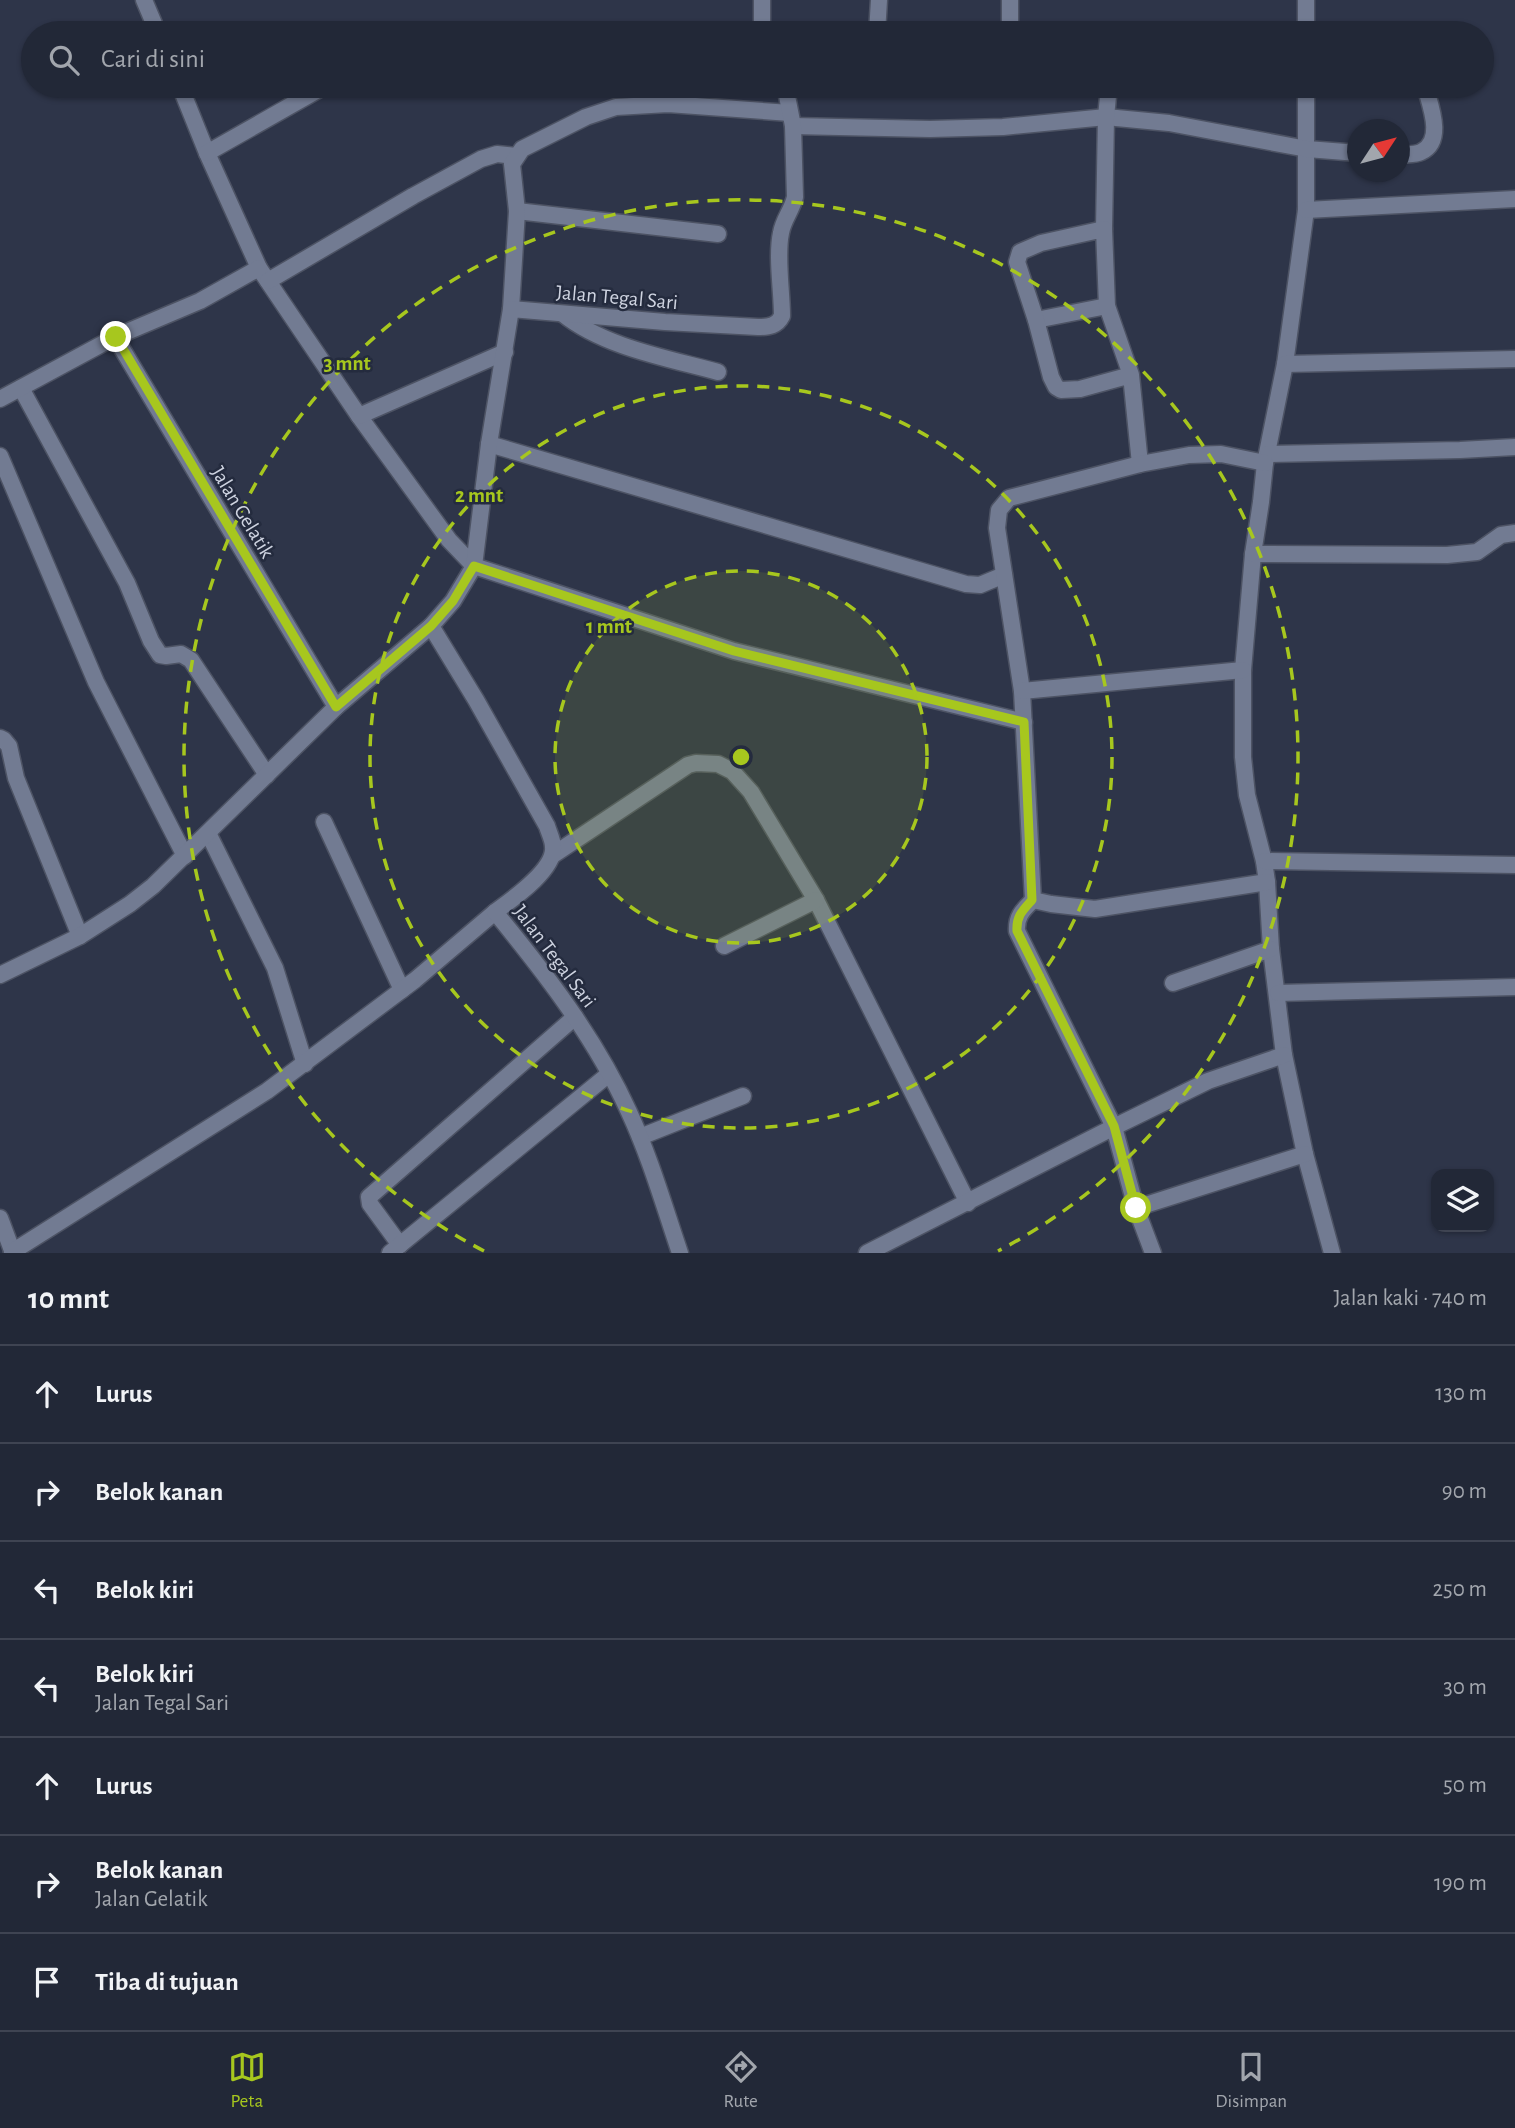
<!DOCTYPE html>
<html lang="id">
<head>
<meta charset="utf-8">
<style>
  body { margin:0; font-family:"Alegreya Sans",sans-serif; background:#2e3442; color:#f1f3f6 }
  .controls { position:absolute; right:21px; bottom:21px; display:grid; overflow:hidden; border-radius:14px; box-shadow:0 2px 5px #0004 }
  .controls button { width:63px; height:63px; display:grid; place-items:center; padding:0; border:0; border-bottom:2px solid #3f4452; background:#222837; color:#f1f3f6; font:35px sans-serif }
  .compass { position:absolute; left:1347px; top:119px; width:63px; height:63px; border-radius:50%; background:#222837; box-shadow:0 2px 5px #0004; rotate:54deg }
  .stop { position:absolute; width:21px; height:21px; margin:-16px; border:5px solid #a7c71e; border-radius:50%; background:#fff }
  .stop.end { background:#a7c71e; border-color:#fff; box-shadow:0 2px 7px #0008 }
  .list { margin:0; padding:0; list-style:none }
  h2 { display:flex; justify-content:space-between; align-items:center; height:91px; margin:0; padding:0 28px; font-size:30px }
  h2 small { font-size:23px; font-weight:400; color:#a2a6ad }
  .list li { display:grid; grid-template-columns:46px 1fr auto; gap:21px; align-items:center; box-sizing:border-box; height:98px; padding:0 28px; border-top:2px solid #3f4452 }
  .list b { display:block; font-size:26px; white-space:nowrap }
  .list p { margin:0; font-size:23px; white-space:nowrap; color:#a2a6ad }
  .list em { font-size:23px; font-style:normal; color:#a2a6ad }
  .icon { flex:none; width:38px; height:38px; fill:none; stroke:currentColor; stroke-width:2; stroke-linecap:round; stroke-linejoin:round }
  .map { position:relative; flex:none; width:1515px; height:1253px; overflow:hidden }
  .search { position:absolute; background:#222837; box-shadow:0 2px 5px #0004; left:21px; right:21px; top:21px; height:77px; display:flex; align-items:center; gap:18px; box-sizing:border-box; padding:0 24px; border-radius:38px; color:#a2a6ad; font-size:26px }
  .sheet { height:777px; background:#222837 }
  nav { display:flex; justify-content:space-around; align-items:center; box-sizing:border-box; height:98px; border-top:2px solid #3f4452; background:#222837; font-size:19px; color:#a2a6ad }
  nav a { display:grid; justify-items:center; gap:4px }
  nav .on { color:#a7c71e }
  .map>svg:first-child { display:block }
</style>
</head>
<body>
<div class="map">
<svg width="1515" height="1253" viewBox="0 0 1515 1253">
  <rect width="100%" height="100%" fill="#2e3549"/>
  <g fill="none" stroke-linecap="round" stroke-linejoin="round">
    <defs>
      <g id="minor">
        <path d="M144,0L158,33"/>
        <path d="M762,0V25L764,33"/>
        <path d="M1010,0V33"/>
        <path d="M1306,0V33"/>
        <path d="M877,33L879,0"/>
        <path d="M180,86L207,153L259,268L359,416L449,540L474,566L734,651L1024,722"/>
        <path d="M1306,86V210L1285,364L1265,463L1261,502L1253,554L1243,670V757L1247,795L1264,861L1267,882L1271,949L1284,1055L1305,1154L1332,1253"/>
        <path d="M793,126L930,129L1003,127L1106,117L1169,123L1307,149L1358,153"/>
        <path d="M207,153L325,86"/>
        <path d="M1400,155C1406,154 1415,155 1421,152C1445,141 1430,105 1425,86"/>
        <path d="M1306,210L1515,199"/>
        <path d="M517,211L718,234"/>
        <path d="M1104,229L1106,117L1109,86"/>
        <path d="M268,281L413,196L481,159L497,154L516,156"/>
        <path d="M511,309L517,211L512,164L522,149L586,117L616,107L668,104L790,113"/>
        <path d="M563,314C604,347 667,358 718,372"/>
        <path d="M1036,320L1107,306"/>
        <path d="M115,337L336,707"/>
        <path d="M1285,364L1515,359"/>
        <path d="M1131,375L1080,389L1061,390L1056,387L1051,377L1036,320L1017,262L1020,252L1041,243L1104,229L1107,306L1131,375L1140,464"/>
        <path d="M21,388L127,583L151,641L160,655L166,656L181,654L191,660L267,775"/>
        <path d="M0,399L115,337L200,301L259,268"/>
        <path d="M359,416L505,352"/>
        <path d="M489,444L966,584L980,585L1004,575"/>
        <path d="M1268,454L1460,450L1515,447"/>
        <path d="M0,456L96,682L185,856"/>
        <path d="M1265,463L1221,454L1189,455L1140,464L1009,498L999,510L997,528L1022,691L1033,900L1051,904L1095,909L1267,882"/>
        <path d="M1253,554L1447,555L1477,552L1501,535L1515,533"/>
        <path d="M1022,691L1243,670"/>
        <path d="M0,738L4,740L9,746L16,778L80,936"/>
        <path d="M324,822L402,990"/>
        <path d="M208,833L275,968L305,1064"/>
        <path d="M553,855L688,765L696,763L718,764L732,771L751,792L816,900L968,1203"/>
        <path d="M1264,861L1515,865"/>
        <path d="M1033,900C1023,910 1016,916 1017,931L1114,1127L1136,1208L1153,1253"/>
        <path d="M724,946L816,900"/>
        <path d="M0,975L80,936L130,904L153,886L336,707L431,626"/>
        <path d="M1173,983L1271,949"/>
        <path d="M1278,993L1515,987"/>
        <path d="M640,1137L743,1096"/>
        <path d="M1136,1208L1305,1154"/>
        <path d="M0,1218L13,1253"/>
        <path d="M400,1245L370,1204L369,1197L575,1017"/>
        <path d="M12,1252L267,1091L415,980L495,912"/>
        <path d="M390,1253L609,1074"/>
        <path d="M680,1253C664,1206 650,1157 629,1112C596,1039 546,974 495,912C511,900 555,870 553,847C553,840 549,833 547,826L476,700L431,626L453,601L474,566L489,444L511,309L665,322L758,327C769,327 777,326 782,316C782,291 776,256 781,233C783,220 792,210 795,197L793,126L785,86"/>
        <path d="M867,1253L1114,1127L1208,1081L1284,1055"/>
      </g>
    </defs>
    <use href="#minor" stroke="#4d5364" stroke-width="19"/>
    <use href="#minor" stroke="#727b92" stroke-width="16"/>
  </g>
  <g fill="none" stroke-linecap="round" stroke-linejoin="round">
    <path stroke="#a7c71e" stroke-width="9" d="M116,337L336,707L431,626L453,601L474,566L734,651L1024,722L1032,900C1023,910 1016,916 1017,931L1114,1126L1136,1208"/>
  </g>
  <circle cx="741" cy="757" r="186" fill="#a7c71e" fill-opacity=".12"/>
  <g fill="none" stroke="#a7c71e" stroke-width="3.5" stroke-dasharray="12 9">
    <circle cx="741" cy="757" r="186"/>
    <circle cx="741" cy="757" r="371"/>
    <path d="M484 1251A557 557 0 1 1 998 1251"/>
  </g>
  <g text-anchor="middle" stroke-width="5" stroke-linejoin="round" paint-order="stroke">
    <g font-size="21" fill="#ced3e0" stroke="#242b3e">
      <text transform="translate(617 297) rotate(5)" y="7">Jalan Tegal Sari</text>
      <text transform="translate(243 512) rotate(59)" y="7">Jalan Gelatik</text>
      <text transform="translate(555 956) rotate(53)" y="7">Jalan Tegal Sari</text>
    </g>
  </g>
  <circle cx="741" cy="757" r="10" fill="#a7c71e" stroke="#242b3e" stroke-width="3.5"/>
  <g font-size="21" text-anchor="middle" font-weight="bold" fill="#a7c71e" stroke="#242b3e" stroke-width="5" stroke-linejoin="round" paint-order="stroke">
    <text x="347" y="370">3 mnt</text>
    <text x="479" y="502">2 mnt</text>
    <text x="609" y="633">1 mnt</text>
  </g>
</svg>
<div class="controls">
<button><svg class="icon" aria-label="layers" viewBox="0 0 24 24"><path d="M12 4l9 5-9 5-9-5zM3 14l9 5 9-5"/></svg></button>
</div>
<svg class="compass" viewBox="-18 -18 36 36"><path d="M0-13l5 13h-10z" fill="#e53935"/><path d="M0 13l5-13h-10z" fill="#a2a6ad"/></svg>
<div class="stop" style="left:1136px;top:1208px"></div>
<div class="stop end" style="left:116px;top:337px"></div>
<div class="search"><svg class="icon" aria-label="search" viewBox="0 0 24 24"><circle cx="10" cy="10" r="6"/><path d="M15 15l6 6"/></svg>Cari di sini</div>
</div>
<section class="sheet">
<h2>10 mnt<small>Jalan kaki · 740 m</small></h2>
<ul class="list">
<li><svg class="icon" aria-label="ahead" viewBox="0 0 24 24"><path d="M12 20V5M6 11l6-6 6 6"/></svg><div><b>Lurus</b></div><em>130 m</em></li>
<li><svg class="icon" aria-label="right" viewBox="0 0 24 24"><path d="M7 20v-9h11M14 6l5 5-5 5"/></svg><div><b>Belok kanan</b></div><em>90 m</em></li>
<li><svg class="icon" aria-label="left" viewBox="0 0 24 24"><path d="M17 20v-9H6M10 6l-5 5 5 5"/></svg><div><b>Belok kiri</b></div><em>250 m</em></li>
<li><svg class="icon" aria-label="left" viewBox="0 0 24 24"><path d="M17 20v-9H6M10 6l-5 5 5 5"/></svg><div><b>Belok kiri</b><p>Jalan Tegal Sari</p></div><em>30 m</em></li>
<li><svg class="icon" aria-label="ahead" viewBox="0 0 24 24"><path d="M12 20V5M6 11l6-6 6 6"/></svg><div><b>Lurus</b></div><em>50 m</em></li>
<li><svg class="icon" aria-label="right" viewBox="0 0 24 24"><path d="M7 20v-9h11M14 6l5 5-5 5"/></svg><div><b>Belok kanan</b><p>Jalan Gelatik</p></div><em>190 m</em></li>
<li><svg class="icon" aria-label="arrive" viewBox="0 0 24 24"><path d="M6 21V4h12l-3 4 3 4H6"/></svg><div><b>Tiba di tujuan</b></div></li>
</ul>
</section>
<nav>
<a class="on"><svg class="icon" aria-label="map" viewBox="0 0 24 24"><path d="M3 6l6-2 6 2 6-2v14l-6 2-6-2-6 2zM9 4v14M15 6v14"/></svg>Peta</a>
<a><svg class="icon" aria-label="directions" viewBox="0 0 24 24"><path d="M12 3l9 9-9 9-9-9zM9 14v-3h6M13 9l2 2-2 2"/></svg>Rute</a>
<a><svg class="icon" aria-label="saved" viewBox="0 0 24 24"><path d="M7 4h10v16l-5-4-5 4z"/></svg>Disimpan</a>
</nav>
</body>
</html>
